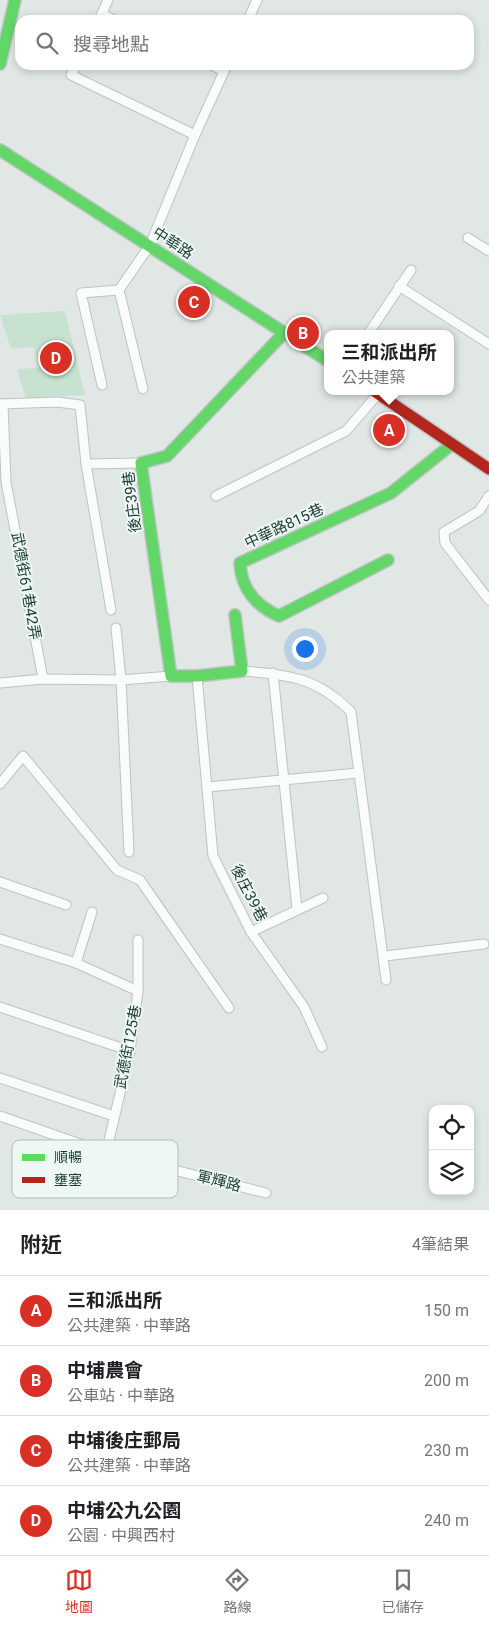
<!DOCTYPE html>
<html lang="zh-TW">
<head>
<meta charset="utf-8">
<style>
  body { margin:0; font-family:Roboto,"Noto Sans TC",sans-serif; background:#f6f6f6; color:#202124 }
  .controls { position:absolute; right:15px; bottom:15px; display:grid; overflow:hidden; border-radius:10px; box-shadow:0 2px 8px #0003 }
  .controls button { width:45px; height:45px; display:grid; place-items:center; padding:0; border:0; border-bottom:1px solid #e0e0e0; background:#fff; color:#202124; font:25px sans-serif }
  .you { position:absolute; left:304px; top:648px; width:18px; height:18px; margin:-12px; border:4px solid #fff; border-radius:50%; background:#1a73e8; box-shadow:0 0 0 8px #1a73e833 }
  .badge { display:grid; place-items:center; width:32px; height:32px; border-radius:50%; background:#d93025; color:#fff; font-size:16px; font-weight:700 }
  .pin { position:absolute; translate:-50% -50%; border:2px solid #fff; box-shadow:0 1px 5px #0006 }
  .popup { position:absolute; left:324px; top:330px; width:130px; height:65px; box-sizing:border-box; display:grid; place-content:center; border-radius:10px; background:#fff; filter:drop-shadow(0 1px 4px #0005); font-size:16px; white-space:nowrap; color:#757577 }
  .popup b { font-size:19px; color:#202124 }
  .popup::after { content:''; position:absolute; left:50%; top:100%; margin-left:-10px; border:10px solid transparent; border-top-color:#fff }
  .list { margin:0; padding:0; list-style:none }
  h2 { display:flex; justify-content:space-between; align-items:center; height:65px; margin:0; padding:0 20px; font-size:21px }
  h2 small { font-size:16px; font-weight:400; color:#757577 }
  .list li { display:grid; grid-template-columns:32px 1fr auto; gap:15px; align-items:center; box-sizing:border-box; height:70px; padding:0 20px; border-top:1px solid #e0e0e0 }
  .list b { display:block; font-size:19px; white-space:nowrap }
  .list p { margin:0; font-size:16px; white-space:nowrap; color:#757577 }
  .list em { font-size:16px; font-style:normal; color:#757577 }
  .icon { flex:none; width:28px; height:28px; fill:none; stroke:currentColor; stroke-width:2; stroke-linecap:round; stroke-linejoin:round }
  .map { position:relative; flex:none; width:489px; height:1210px; overflow:hidden }
  .search { position:absolute; background:#fff; box-shadow:0 2px 8px #0003; left:15px; right:15px; top:15px; height:55px; display:flex; align-items:center; gap:12px; box-sizing:border-box; padding:0 18px; border-radius:15px; color:#757577; font-size:19px }
  .sheet { height:345px; background:#fff }
  nav { display:flex; justify-content:space-around; align-items:center; box-sizing:border-box; height:70px; border-top:1px solid #e0e0e0; background:#fff; font-size:14px; color:#757577 }
  nav a { display:grid; justify-items:center; gap:2px }
  nav .on { color:#d93025 }
  .map>svg:first-child { display:block }
</style>
</head>
<body>
<div class="map">
<svg width="489" height="1210" viewBox="0 0 489 1210">
  <rect width="100%" height="100%" fill="#e0e7e4"/>
  <path fill="#c7e2d1" d="M65,311L85,395L26,398L17,370L39,367L34,347L11,349L0,315Z"/>
  <g fill="none" stroke-linecap="round" stroke-linejoin="round">
    <defs>
      <g id="street">
        <path d="M102,14L114,20"/>
        <path d="M99,20L108,0"/>
        <path d="M248,20L257,0"/>
        <path d="M76,65L71,75L195,135"/>
        <path d="M211,65L224,71"/>
        <path d="M468,238L489,251"/>
        <path d="M399,286L489,344"/>
        <path d="M119,290L143,389"/>
        <path d="M368,334L411,270"/>
        <path d="M102,385L81,293L119,290L150,245L195,135L227,65"/>
        <path d="M0,404L57,402L80,405L86,464L141,463"/>
        <path d="M3,404L6,482L43,679"/>
        <path d="M86,464L111,610"/>
        <path d="M216,496L346,431L378,394"/>
        <path d="M489,496L479,511L444,532L445,543L489,600"/>
        <path d="M116,628L121,680L129,852"/>
        <path d="M242,671C288,674 318,678 351,712L386,980"/>
        <path d="M273,673L297,909"/>
        <path d="M197,676L213,856L251,932L304,1007L322,1047"/>
        <path d="M0,683L43,679L121,680L171,676"/>
        <path d="M0,784L23,756L117,870L140,880L229,1008"/>
        <path d="M207,787L358,773"/>
        <path d="M0,882L66,905"/>
        <path d="M251,932L323,898"/>
        <path d="M0,939L76,963L138,991"/>
        <path d="M385,956L484,944"/>
        <path d="M76,963L92,912"/>
        <path d="M0,1007L130,1051"/>
        <path d="M0,1078L114,1116"/>
        <path d="M0,1116L106,1153L266,1193"/>
        <path d="M106,1153L130,1051L138,991V940"/>
      </g>
      <g id="fast">
        <path d="M0,64L15,0"/>
        <path d="M0,150L328,361"/>
        <path d="M388,560L279,616C256,606 241,588 240,563L391,493L451,445"/>
        <path d="M235,615L242,671L197,676H171L141,463L167,456L284,333"/>
      </g>
      <path id="jam" d="M374,391L489,469"/>
    </defs>
    <use href="#street" stroke="#bdc4c1" stroke-width="11"/>
    <use href="#fast" stroke="#bcc5c2" stroke-width="14"/>
    <use href="#jam" stroke="#bcc5c2" stroke-width="14"/>
    <use href="#street" stroke="#fafbfb" stroke-width="9"/>
    <use href="#fast" stroke="#63d668" stroke-width="11"/>
    <use href="#jam" stroke="#b3261e" stroke-width="11"/>
  </g>
  <g text-anchor="middle" stroke-width="4" stroke-linejoin="round" paint-order="stroke">
    <g font-size="15" fill="#1e3b35" stroke="#edf7f3">
      <text transform="translate(173 243) rotate(33)" y="5">中華路</text>
      <text transform="translate(132 502) rotate(-97)" y="5">後庄39巷</text>
      <text transform="translate(284 526) rotate(-25)" y="5">中華路815巷</text>
      <text transform="translate(26 586) rotate(80)" y="5">武德街61巷42弄</text>
      <text transform="translate(249 893) rotate(63)" y="5">後庄39巷</text>
      <text transform="translate(128 1047) rotate(-79)" y="5">武德街125巷</text>
      <text transform="translate(219 1181) rotate(14)" y="5">軍輝路</text>
    </g>
  </g>
  <rect x="12" y="1140" width="166" height="58" rx="8" fill="#edf7f3" stroke="#afbfba" stroke-width="1"/>
  <rect x="22" y="1154" width="23" height="7" fill="#63d668"/>
  <rect x="22" y="1177" width="23" height="6" fill="#b3261e"/>
  <g font-size="14" fill="#1e3b35">
    <text x="54" y="1162">順暢</text>
    <text x="54" y="1185">壅塞</text>
  </g>
</svg>
<div class="controls">
<button><svg class="icon" aria-label="locate" viewBox="0 0 24 24"><circle cx="12" cy="12" r="6"/><path d="M12 2v4M12 18v4M2 12h4M18 12h4"/></svg></button>
<button><svg class="icon" aria-label="layers" viewBox="0 0 24 24"><path d="M12 4l9 5-9 5-9-5zM3 14l9 5 9-5"/></svg></button>
</div>
<div class="you"></div>
<div class="pin badge" style="left:389px;top:430px">A</div>
<div class="popup"><b>三和派出所</b>公共建築</div>
<div class="pin badge" style="left:303px;top:333px">B</div>
<div class="pin badge" style="left:194px;top:302px">C</div>
<div class="pin badge" style="left:56px;top:358px">D</div>
<div class="search"><svg class="icon" aria-label="search" viewBox="0 0 24 24"><circle cx="10" cy="10" r="6"/><path d="M15 15l6 6"/></svg>搜尋地點</div>
</div>
<section class="sheet">
<h2>附近<small>4筆結果</small></h2>
<ul class="list">
<li><span class="badge">A</span><div><b>三和派出所</b><p>公共建築 · 中華路</p></div><em>150 m</em></li>
<li><span class="badge">B</span><div><b>中埔農會</b><p>公車站 · 中華路</p></div><em>200 m</em></li>
<li><span class="badge">C</span><div><b>中埔後庄郵局</b><p>公共建築 · 中華路</p></div><em>230 m</em></li>
<li><span class="badge">D</span><div><b>中埔公九公園</b><p>公園 · 中興西村</p></div><em>240 m</em></li>
</ul>
</section>
<nav>
<a class="on"><svg class="icon" aria-label="map" viewBox="0 0 24 24"><path d="M3 6l6-2 6 2 6-2v14l-6 2-6-2-6 2zM9 4v14M15 6v14"/></svg>地圖</a>
<a><svg class="icon" aria-label="directions" viewBox="0 0 24 24"><path d="M12 3l9 9-9 9-9-9zM9 14v-3h6M13 9l2 2-2 2"/></svg>路線</a>
<a><svg class="icon" aria-label="saved" viewBox="0 0 24 24"><path d="M7 4h10v16l-5-4-5 4z"/></svg>已儲存</a>
</nav>
</body>
</html>
